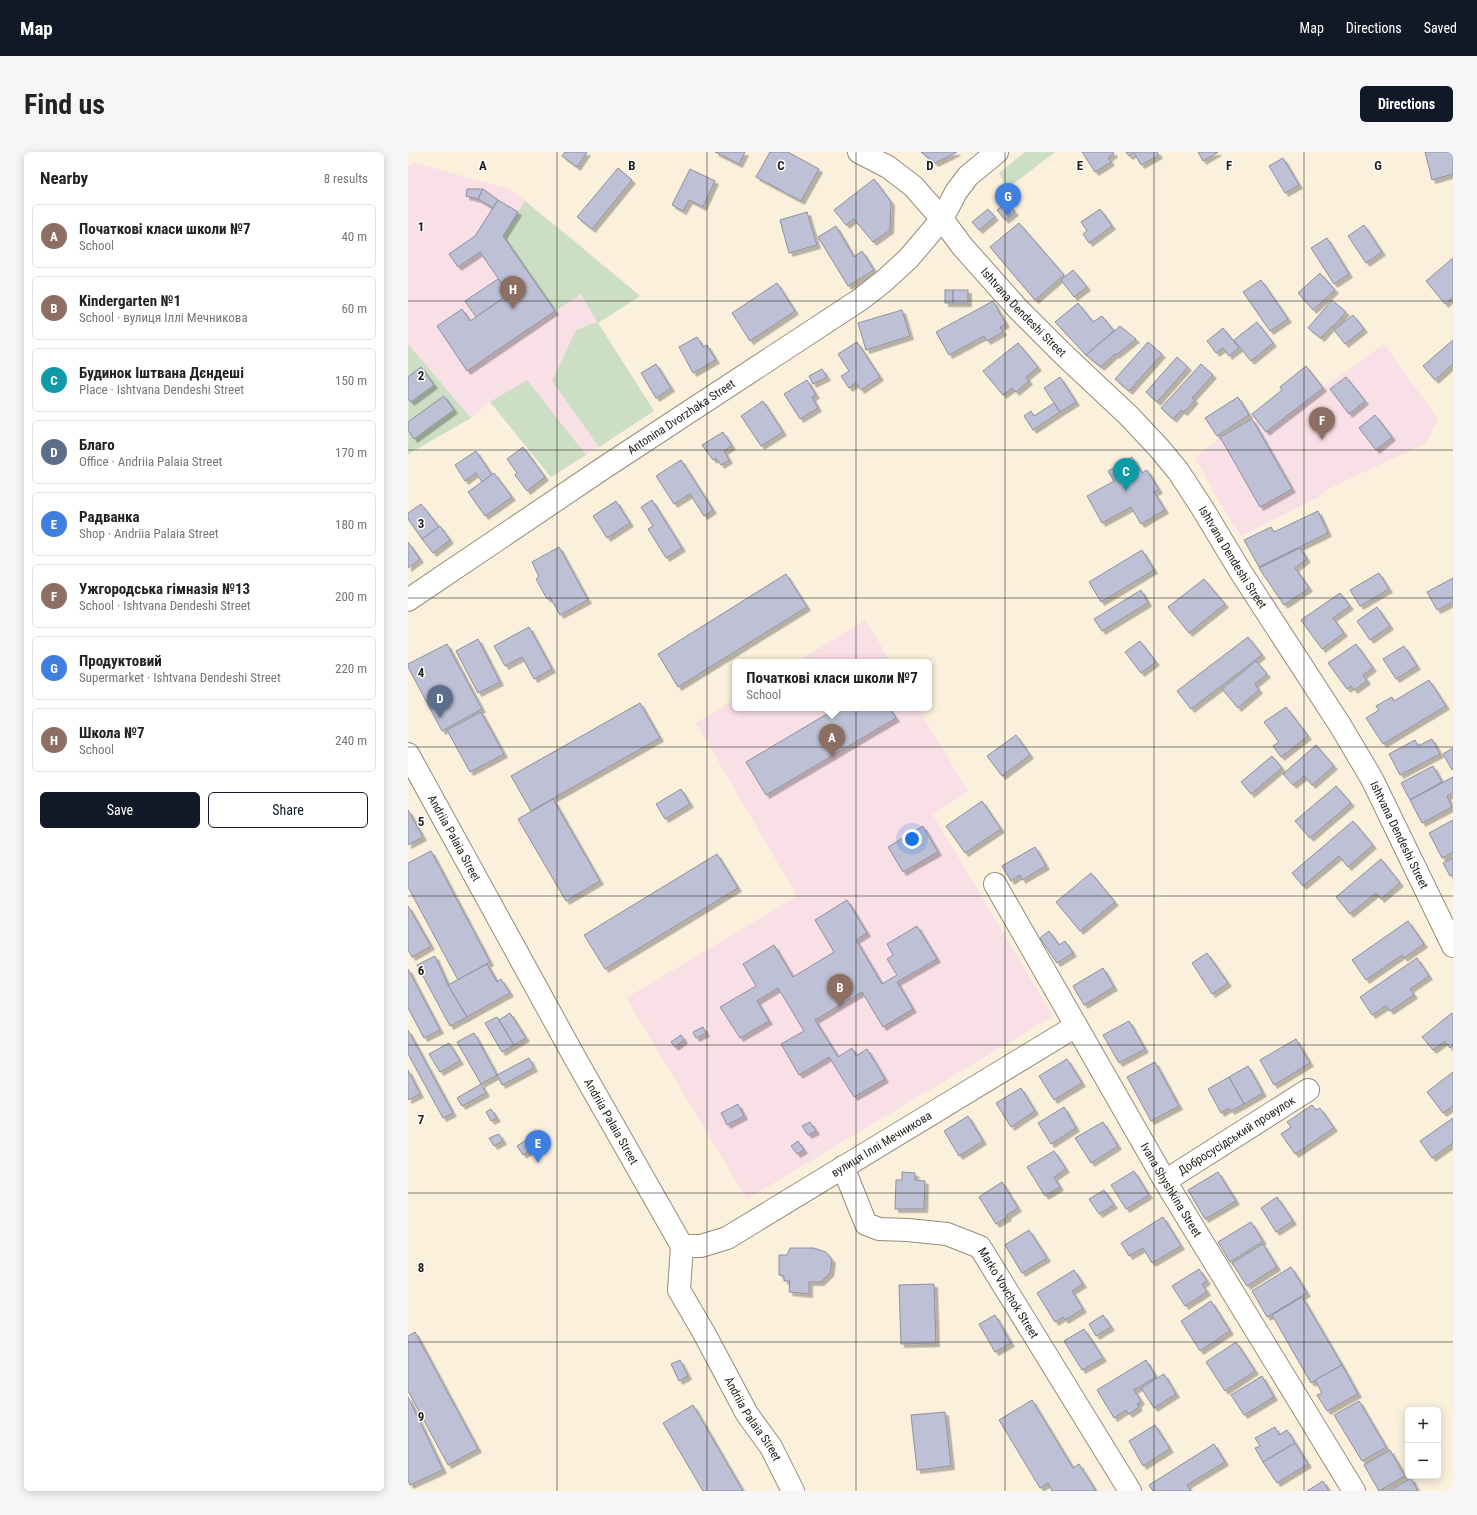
<!DOCTYPE html>
<html lang="en">
<head>
<meta charset="utf-8">
<style>
  body { margin:0; font-family:"Roboto Condensed",sans-serif; background:#f6f6f6; color:#222 }
  .controls { position:absolute; right:12px; bottom:12px; display:grid; overflow:hidden; border-radius:6px; box-shadow:0 2px 10px #0003 }
  .controls button { width:36px; height:36px; display:grid; place-items:center; padding:0; border:0; border-bottom:1px solid #e0e0e0; background:#fff; color:#222; font:20px sans-serif }
  .you { position:absolute; left:504px; top:687px; width:14px; height:14px; margin:-10px; border:3px solid #fff; border-radius:50%; background:#1a73e8; box-shadow:0 0 0 6px #1a73e833 }
  .badge { display:grid; place-items:center; width:26px; height:26px; border-radius:50%; background:#111827; color:#fff; font-size:13px; font-weight:700 }
  .pin { position:absolute; translate:-50% -33px; filter:drop-shadow(0 1px 2px #0008) }
  .pin::after { content:''; position:absolute; top:21px; width:14px; height:12px; background:inherit; clip-path:polygon(0 0,100% 0,50% 100%) }
  .popup { position:absolute; left:324px; top:507px; width:200px; height:52px; box-sizing:border-box; display:grid; place-content:center; border-radius:6px; background:#fff; filter:drop-shadow(0 1px 3px #0005); font-size:13px; white-space:nowrap; color:#767676 }
  .popup b { font-size:15px; color:#222 }
  .popup::after { content:''; position:absolute; left:50%; top:100%; margin-left:-8px; border:8px solid transparent; border-top-color:#fff }
  .list { margin:0; padding:0; list-style:none }
  h2 { display:flex; justify-content:space-between; align-items:center; height:52px; margin:0; padding:0 16px; font-size:17px }
  h2 small { font-size:13px; font-weight:400; color:#767676 }
  .list li { display:grid; grid-template-columns:26px 1fr auto; gap:12px; align-items:center; box-sizing:border-box; height:64px; margin:0 8px 8px; padding:0 8px; border:1px solid #e0e0e0; border-radius:6px }
  .list b { display:block; font-size:15px; white-space:nowrap }
  .list p { margin:0; font-size:13px; white-space:nowrap; color:#767676 }
  .list em { font-size:13px; font-style:normal; color:#767676 }
  .actions { display:flex; gap:8px; padding:12px 16px }
  .actions a { flex:1; padding:9px 0; border:1px solid #111827; border-radius:6px; text-align:center; font-size:14px; color:#111827 }
  .actions .main { background:#111827; color:#fff }
  .map { position:relative; flex:none; width:1045px; height:1339px; overflow:hidden; border-radius:6px }
  header { display:flex; align-items:center; gap:24px; box-sizing:border-box; height:56px; padding:0 20px; background:#111827; color:#fff }
  header strong { font-size:19px }
  nav { display:flex; gap:22px; margin-inline-start:auto; font-size:14px }
  .intro { display:flex; align-items:center; justify-content:space-between; box-sizing:border-box; height:96px; padding:0 24px }
  h1 { margin:0; font-size:28px }
  .button { padding:10px 18px; border-radius:6px; background:#111827; color:#fff; font-size:14px; font-weight:700 }
  main { display:flex; gap:24px; padding:0 24px }
  aside { flex:1; background:#fff; border-radius:6px; box-shadow:0 2px 10px #0003 }
  .map>svg:first-child { display:block }
</style>
</head>
<body>
<header>
<strong>Map</strong>
<nav><a>Map</a><a>Directions</a><a>Saved</a></nav>
</header>
<div class="intro"><h1>Find us</h1><a class="button">Directions</a></div>
<main>
<aside>
<h2>Nearby<small>8 results</small></h2>
<ul class="list">
<li><span class="badge" style="background:#8d6e63">A</span><div><b>Початкові класи школи №7</b><p>School</p></div><em>40 m</em></li>
<li><span class="badge" style="background:#8d6e63">B</span><div><b>Kindergarten №1</b><p>School · вулиця Іллі Мечникова</p></div><em>60 m</em></li>
<li><span class="badge" style="background:#0f9aa8">C</span><div><b>Будинок Іштвана Дєндеші</b><p>Place · Ishtvana Dendeshi Street</p></div><em>150 m</em></li>
<li><span class="badge" style="background:#5c6f8a">D</span><div><b>Благо</b><p>Office · Andriia Palaia Street</p></div><em>170 m</em></li>
<li><span class="badge" style="background:#3f7fe0">E</span><div><b>Радванка</b><p>Shop · Andriia Palaia Street</p></div><em>180 m</em></li>
<li><span class="badge" style="background:#8d6e63">F</span><div><b>Ужгородська гімназія №13</b><p>School · Ishtvana Dendeshi Street</p></div><em>200 m</em></li>
<li><span class="badge" style="background:#3f7fe0">G</span><div><b>Продуктовий</b><p>Supermarket · Ishtvana Dendeshi Street</p></div><em>220 m</em></li>
<li><span class="badge" style="background:#8d6e63">H</span><div><b>Школа №7</b><p>School</p></div><em>240 m</em></li>
</ul>
<div class="actions"><a class="main">Save</a><a>Share</a></div>
</aside>
<div class="map">
<svg width="1045" height="1339" viewBox="0 0 1045 1339">
  <defs>
    <filter id="shadow"><feDropShadow dx="3.5" dy="3.5" stdDeviation="0" flood-color="#0004"/></filter>
  </defs>
  <rect width="100%" height="100%" fill="#faf0dc"/>
  <g fill="#f9dfe6">
    <path d="M7,11L102,37L165,87L232,144L190,171L246,259L143,325L82,250L63,266L0,302V14Z"/>
    <path d="M976,192L1030,267L1018,291L920,337L911,345L833,384L824,372L787,306L812,285L843,267L844,262L858,280L915,236Z"/>
    <path d="M457,468L483,510H388L451,472Z"/>
    <path d="M327,547V556H510L560,639L525,663L645,864L339,1047L218,846L389,744L288,571Z"/>
  </g>
  <g fill="#ccdec4">
    <path d="M617,0H647L599,37L591,21Z"/>
    <path d="M117,49L232,144L190,171L246,259L191,295L144,229L168,178L189,170L173,142L147,159L95,84Z"/>
    <path d="M0,192L63,266L0,302Z"/>
    <path d="M119,228L178,303L143,325L82,250Z"/>
  </g>
  <g fill="#bec1d5" stroke="#8d8fa2" filter="url(#shadow)">
    <path d="M157,0H179L169,15L154,4Z"/>
    <path d="M307,0H337L331,12Z"/>
    <path d="M362,0H380L411,17L393,49L348,25Z"/>
    <path d="M513,0H549L527,11Z"/>
    <path d="M674,0H705L706,2L700,6L703,10L687,20Z"/>
    <path d="M718,0H749L751,3L733,13L726,1L721,4Z"/>
    <path d="M790,0H810L795,9Z"/>
    <path d="M1017,0H1045V22L1024,28Z"/>
    <path d="M875,6L891,33L877,41L861,14Z"/>
    <path d="M210,16L224,28L184,77L169,65Z"/>
    <path d="M282,17L307,29L295,55L281,48L275,59L264,53Z"/>
    <path d="M466,27L483,50L482,78L465,90L446,67L438,73L426,58Z"/>
    <path d="M59,37H75L70,47L58,44Z"/>
    <path d="M75,37L90,48L85,56L70,47Z"/>
    <path d="M90,48L110,60L95,84L147,159L59,219L29,174L54,157L62,169L101,142L72,100L50,115L41,102L67,84Z"/>
    <path d="M599,50L607,60L597,68L589,58Z"/>
    <path d="M580,57L587,65L571,78L564,70Z"/>
    <path d="M692,57L704,74L681,91L675,82L679,79L673,70Z"/>
    <path d="M399,60L409,93L381,101L372,68Z"/>
    <path d="M611,71L656,123L627,148L582,95Z"/>
    <path d="M956,73L974,100L958,111L940,84Z"/>
    <path d="M428,74L446,105L454,99L466,118L440,134L410,85Z"/>
    <path d="M919,86L941,122L926,132L903,96Z"/>
    <path d="M1045,106V145L1037,152L1018,129Z"/>
    <path d="M665,118L679,135L666,145L653,128Z"/>
    <path d="M912,121L927,138L905,158L890,141Z"/>
    <path d="M90,127L101,142L68,165L57,149Z"/>
    <path d="M853,128L880,167L862,179L835,140Z"/>
    <path d="M369,131L387,159L342,189L324,161Z"/>
    <rect x="537" y="138" width="8" height="13"/>
    <rect x="545" y="138" width="15" height="13"/>
    <path d="M924,148L938,160L925,175L924,174L913,186L900,176Z"/>
    <path d="M585,149L598,172L592,175L595,180L579,189L576,184L541,203L528,180Z"/>
    <path d="M670,151L685,170L694,164L706,179L678,203L647,170Z"/>
    <path d="M494,158L502,184L458,198L450,171Z"/>
    <path d="M945,163L956,177L937,192L926,178Z"/>
    <path d="M849,170L865,191L843,209L826,188Z"/>
    <path d="M712,174L728,187L708,203L707,202L693,215L678,203Z"/>
    <path d="M815,176L831,196L821,204L815,196L808,201L799,189Z"/>
    <path d="M289,185L295,195L299,193L308,208L285,221L271,195Z"/>
    <path d="M1045,188V212L1027,228L1015,214Z"/>
    <path d="M449,190L472,225L453,238L448,231L441,236L433,224L441,219L430,202Z"/>
    <path d="M740,190L754,202L721,239L707,227Z"/>
    <path d="M610,191L630,215L618,225L621,229L608,240L604,236L595,243L575,219Z"/>
    <path d="M769,205L780,215L749,250L738,240Z"/>
    <path d="M248,212L263,236L248,246L233,221Z"/>
    <path d="M793,212L805,223L784,246L787,248L776,260L773,258L765,267L753,256Z"/>
    <path d="M898,214L915,236L858,280L844,262L874,238L872,235Z"/>
    <path d="M13,215L26,233L3,250L0,247V225Z"/>
    <path d="M414,217L419,225L405,232L401,224Z"/>
    <path d="M652,225L668,250L652,260L636,236Z"/>
    <path d="M938,225L957,249L941,262L922,237Z"/>
    <path d="M399,228L408,243L404,245L410,256L392,267L376,242Z"/>
    <path d="M36,244L46,258L6,287L0,278V270Z"/>
    <path d="M830,245L841,263L809,284L797,266Z"/>
    <path d="M355,249L375,280L353,294L333,264Z"/>
    <path d="M646,251L652,260L625,278L616,264L623,259L626,264Z"/>
    <path d="M967,263L984,285L968,298L951,276Z"/>
    <path d="M844,267L884,337L852,355L812,285Z"/>
    <path d="M315,280L324,294L316,299L321,308L313,313L308,306L305,308L294,293Z"/>
    <path d="M115,295L137,325L119,339L107,323L109,321L99,307Z"/>
    <path d="M68,299L84,323L74,330L68,321L57,329L47,313Z"/>
    <path d="M724,305L734,321L739,318L751,338L746,340L757,358L733,372L723,355L694,371L679,344L706,329L700,319Z"/>
    <path d="M273,308L305,358L296,364L282,342L266,352L248,324Z"/>
    <path d="M86,321L104,345L77,364L60,340Z"/>
    <path d="M244,348L274,396L258,406L240,377L245,374L233,355Z"/>
    <path d="M208,349L222,371L199,386L185,364Z"/>
    <path d="M13,352L31,375L14,387L0,367V361Z"/>
    <path d="M910,359L920,381L851,415L836,388L863,375L866,380Z"/>
    <path d="M32,374L42,388L25,401L14,387Z"/>
    <path d="M0,390L12,407L0,416Z"/>
    <path d="M151,395L180,448L152,463L142,445L139,447L128,427L131,425L124,410Z"/>
    <path d="M892,396L899,407L887,416L901,436L876,453L851,416Z"/>
    <path d="M734,398L746,418L693,450L681,430Z"/>
    <path d="M971,421L981,437L952,454L942,438Z"/>
    <path d="M378,422L399,455L270,535L250,502Z"/>
    <path d="M1045,426V450L1029,458L1019,440Z"/>
    <path d="M796,427L817,452L781,481L760,455Z"/>
    <path d="M733,438L740,451L694,479L686,467Z"/>
    <path d="M932,441L942,454L925,466L936,481L914,497L893,468Z"/>
    <path d="M969,455L982,474L962,488L949,469Z"/>
    <path d="M121,475L144,517L126,527L114,505L97,514L86,494Z"/>
    <path d="M840,485L854,503L783,557L769,539Z"/>
    <path d="M70,487L92,530L70,541L48,499Z"/>
    <path d="M732,489L748,510L733,521L717,500Z"/>
    <path d="M39,492L74,557L34,579L0,515V512Z"/>
    <path d="M948,492L965,516L955,523L959,529L946,538L943,534L939,537L920,511Z"/>
    <path d="M996,494L1009,514L988,527L975,507Z"/>
    <path d="M848,509L859,522L847,532L851,538L830,556L814,537Z"/>
    <path d="M1021,528L1038,554L975,592L958,566L971,558L968,554L984,545L986,549Z"/>
    <path d="M232,551L252,586L123,659L103,624Z"/>
    <path d="M878,555L900,584L873,605L865,594L871,590L856,570Z"/>
    <path d="M429,556H481L488,566L358,643L338,610Z"/>
    <path d="M73,560L96,602L62,620L39,578Z"/>
    <path d="M608,583L622,603L594,624L579,604Z"/>
    <path d="M1024,587L1032,602L992,623L981,602L1007,588L1010,594Z"/>
    <path d="M908,593L926,614L904,633L896,624L885,633L875,622Z"/>
    <path d="M1045,596V617L1044,618L1035,602Z"/>
    <path d="M864,604L874,616L843,642L833,630Z"/>
    <path d="M1025,614L1034,630L1002,648L993,631Z"/>
    <path d="M1045,625V641L1039,644L1044,655L1014,671L1002,648Z"/>
    <path d="M928,634L943,651L902,686L887,669Z"/>
    <path d="M273,637L282,652L257,667L248,652Z"/>
    <path d="M145,647L192,729L158,749L110,667Z"/>
    <path d="M574,649L593,677L557,701L538,674Z"/>
    <path d="M0,658L15,685L0,693Z"/>
    <path d="M1045,668V700L1034,706L1021,681Z"/>
    <path d="M945,669L965,693L940,715L931,704L895,734L884,721Z"/>
    <path d="M515,674L530,700L495,720L480,695Z"/>
    <path d="M627,695L638,714L614,728L612,723L603,729L594,714Z"/>
    <path d="M23,699L82,810L50,828L0,735V711Z"/>
    <path d="M309,702L330,736L197,817L176,783Z"/>
    <path d="M1045,706V723L1042,724L1035,711Z"/>
    <path d="M973,707L992,731L973,747L968,741L942,762L928,745Z"/>
    <path d="M683,721L707,750L672,779L648,750Z"/>
    <path d="M439,748L459,781L448,788L474,832L489,823L479,807L485,803L479,792L509,774L529,807L489,830L505,857L475,875L454,840L407,868L430,905L444,896L448,904L459,897L477,927L446,945L421,905L391,923L373,892L396,879L370,836L349,849L361,869L332,886L312,855L348,834L335,812L366,793L385,825L426,800L407,768Z"/>
    <path d="M0,754L23,794L4,805L0,798Z"/>
    <path d="M1000,769L1016,792L996,806L994,803L958,828L944,808Z"/>
    <path d="M641,779L651,793L657,789L665,801L649,811L632,786Z"/>
    <path d="M799,801L820,831L804,842L784,811Z"/>
    <path d="M27,804L40,833L59,865L42,874L9,813Z"/>
    <path d="M1009,806L1021,824L1002,837L1006,843L982,859L978,854L964,863L952,845Z"/>
    <path d="M79,812L89,830L93,827L102,841L59,865L40,833Z"/>
    <path d="M695,816L706,835L676,853L665,834Z"/>
    <path d="M0,817L32,878L16,886L0,856Z"/>
    <path d="M102,861L118,886L106,893L91,868Z"/>
    <path d="M1044,861L1045,863V894L1042,896L1037,889L1025,898L1014,885Z"/>
    <path d="M89,865L106,893L94,900L77,871Z"/>
    <path d="M721,869L737,897L711,911L695,883Z"/>
    <path d="M295,875L298,881L288,886L285,880Z"/>
    <path d="M0,878L45,961L35,966L0,902Z"/>
    <path d="M66,881L89,923L73,932L49,890Z"/>
    <path d="M273,883L276,888L267,895L263,890Z"/>
    <path d="M888,887L902,911L866,933L852,908Z"/>
    <path d="M41,891L52,909L32,920L21,902Z"/>
    <path d="M121,906L126,916L94,933L89,923Z"/>
    <path d="M659,907L674,931L646,948L631,924Z"/>
    <path d="M747,910L771,954L743,969L719,925Z"/>
    <path d="M840,914L855,941L836,952L821,925Z"/>
    <path d="M0,918L12,942L0,948Z"/>
    <path d="M1045,920V954L1035,961L1019,940Z"/>
    <path d="M821,925L836,952L823,959L821,956L813,961L800,937Z"/>
    <path d="M73,932L78,941L54,954L49,946Z"/>
    <path d="M613,936L627,959L603,975L588,951Z"/>
    <path d="M330,952L336,964L319,973L313,961Z"/>
    <path d="M904,953L908,958L912,956L926,976L887,1002L873,982L883,975L879,970Z"/>
    <path d="M656,955L668,976L643,992L630,971Z"/>
    <path d="M83,957L89,966L83,969L78,960Z"/>
    <path d="M560,964L575,989L551,1004L536,979Z"/>
    <path d="M1045,966V991L1024,1006L1012,989Z"/>
    <path d="M402,970L408,979L400,983L394,974Z"/>
    <path d="M695,970L710,994L683,1011L667,986Z"/>
    <path d="M91,982L95,989L86,994L81,986Z"/>
    <path d="M124,984L129,993L115,1003L109,994Z"/>
    <path d="M390,989L396,998L389,1002L383,994Z"/>
    <path d="M646,999L658,1017L646,1025L652,1035L637,1044L619,1015Z"/>
    <path d="M726,1019L741,1043L718,1057L703,1033Z"/>
    <path d="M494,1020L507,1021V1028L517,1029L516,1057H487L488,1028H494Z"/>
    <path d="M810,1020L828,1049L797,1067L780,1038Z"/>
    <path d="M594,1030L610,1056L599,1063L600,1065L588,1072L571,1045Z"/>
    <path d="M696,1038L706,1053L691,1062L681,1047Z"/>
    <path d="M869,1045L885,1069L868,1080L853,1056Z"/>
    <path d="M755,1065L773,1094L744,1111L735,1096L721,1104L713,1091Z"/>
    <path d="M843,1070L855,1089L822,1110L810,1090Z"/>
    <path d="M621,1078L639,1106L614,1121L597,1093Z"/>
    <path d="M855,1092L869,1115L839,1134L824,1111Z"/>
    <path d="M382,1096H406L418,1100L424,1108L422,1121L413,1130H401V1142L381,1140L382,1129H376V1124L371,1123V1103H379Z"/>
    <path d="M883,1115L899,1141L859,1165L844,1139Z"/>
    <path d="M791,1117L799,1129L794,1132L799,1140L777,1154L764,1134Z"/>
    <path d="M666,1118L675,1132L664,1139L675,1157L657,1168L655,1165L647,1170L629,1141Z"/>
    <path d="M526,1132L528,1191L493,1192L491,1133Z"/>
    <path d="M894,1145L934,1213L903,1231L864,1163Z"/>
    <path d="M803,1149L822,1179L792,1199L773,1169Z"/>
    <path d="M587,1163L603,1191L587,1200L571,1172Z"/>
    <path d="M695,1163L703,1175L688,1184L681,1172Z"/>
    <path d="M676,1177L695,1206L674,1218L656,1189Z"/>
    <path d="M7,1180L70,1297L40,1313L0,1239V1184Z"/>
    <path d="M828,1190L847,1219L817,1239L798,1210Z"/>
    <path d="M272,1208L280,1224L271,1229L263,1212Z"/>
    <path d="M738,1208L748,1225L726,1238L733,1249L729,1252L731,1255L721,1262L718,1258L706,1266L689,1238Z"/>
    <path d="M934,1213L950,1242L919,1259L909,1243L914,1241L907,1228Z"/>
    <path d="M756,1222L768,1242L746,1256L733,1236Z"/>
    <path d="M854,1224L866,1245L836,1263L823,1243Z"/>
    <path d="M0,1245L35,1318L2,1333L0,1328Z"/>
    <path d="M624,1248L665,1316L671,1312L688,1339H644L640,1331L632,1336L591,1268Z"/>
    <path d="M951,1249L978,1295L954,1309L926,1263Z"/>
    <path d="M285,1253L335,1339H295L255,1271Z"/>
    <path d="M537,1260L543,1314L509,1318L503,1263Z"/>
    <path d="M747,1273L762,1297L735,1314L721,1289Z"/>
    <path d="M867,1275L871,1283L879,1278L887,1291L855,1310L847,1296L852,1294L847,1286Z"/>
    <path d="M887,1291L900,1312L869,1331L855,1310Z"/>
    <path d="M806,1292L817,1310L779,1333L783,1339H745L741,1333Z"/>
    <path d="M982,1298L997,1324L971,1339L956,1313Z"/>
    <path d="M1003,1326L1010,1339H982Z"/>
    <path d="M915,1329L921,1339H899Z"/>
  </g>
  <g fill="none" stroke-linecap="round" stroke-linejoin="round">
    <defs>
      <g id="minor">
        <path id="s1" d="M451,0L480,15L505,34L534,67L554,94L610,157L655,202L721,264L751,296L770,319L793,354L834,422L932,573L964,627L1045,794"/>
        <path id="s2" d="M0,448L194,317L453,147L476,129L500,107L534,67L548,40L560,24L589,0"/>
        <path id="s3" d="M0,602L167,906L274,1094L271,1138L296,1181L339,1262L363,1295L385,1339"/>
        <path id="s4" d="M587,732L757,1029L946,1339"/>
        <path id="s5" d="M435,1015L458,1072L471,1077L500,1078L539,1082L572,1095L722,1339"/>
        <path id="s6" d="M757,1029L900,938"/>
        <path id="s7" d="M274,1094H293L319,1086L668,874"/>
      </g>
    </defs>
    <use href="#minor" stroke="#968c7a" stroke-width="24"/>
    <use href="#minor" stroke="#fff" stroke-width="22"/>
  </g>
  <path fill="none" stroke="#231f18" stroke-width="1" stroke-opacity="0.55" d="M149,0V1339M299,0V1339M448,0V1339M597,0V1339M746,0V1339M896,0V1339M0,149H1045M0,298H1045M0,446H1045M0,595H1045M0,744H1045M0,893H1045M0,1041H1045M0,1190H1045"/>
  <g text-anchor="middle" stroke-width="3" stroke-linejoin="round" paint-order="stroke">
    <g font-size="12" fill="#231f18" stroke="#fefefe">
      <text dy="4" stroke="none"><textPath href="#s1" startOffset="232">Ishtvana Dendeshi Street</textPath></text>
      <text dy="4" stroke="none"><textPath href="#s2" startOffset="329">Antonina Dvorzhaka Street</textPath></text>
      <text dy="4" stroke="none"><textPath href="#s1" startOffset="556">Ishtvana Dendeshi Street</textPath></text>
      <text dy="4" stroke="none"><textPath href="#s1" startOffset="880">Ishtvana Dendeshi Street</textPath></text>
      <text dy="4" stroke="none"><textPath href="#s3" startOffset="96">Andriia Palaia Street</textPath></text>
      <text dy="4" stroke="none"><textPath href="#s3" startOffset="420">Andriia Palaia Street</textPath></text>
      <text dy="4" stroke="none"><textPath href="#s6" startOffset="85">Добросусідський провулок</textPath></text>
      <text dy="4" stroke="none"><textPath href="#s7" startOffset="227">вулиця Іллі Мечникова</textPath></text>
      <text dy="4" stroke="none"><textPath href="#s4" startOffset="353">Ivana Shyshkina Street</textPath></text>
      <text dy="4" stroke="none"><textPath href="#s5" startOffset="233">Marko Vovchok Street</textPath></text>
      <text dy="4" stroke="none"><textPath href="#s3" startOffset="756">Andriia Palaia Street</textPath></text>
    </g>
  </g>
  <g font-size="13" text-anchor="middle" font-weight="bold" fill="#231f18" stroke="#fefefe" stroke-width="3" stroke-linejoin="round" paint-order="stroke">
    <text x="75" y="18">A</text>
    <text x="224" y="18">B</text>
    <text x="373" y="18">C</text>
    <text x="522" y="18">D</text>
    <text x="672" y="18">E</text>
    <text x="821" y="18">F</text>
    <text x="970" y="18">G</text>
    <text x="13" y="79">1</text>
    <text x="13" y="228">2</text>
    <text x="13" y="376">3</text>
    <text x="13" y="525">4</text>
    <text x="13" y="674">5</text>
    <text x="13" y="823">6</text>
    <text x="13" y="972">7</text>
    <text x="13" y="1120">8</text>
    <text x="13" y="1269">9</text>
  </g>
</svg>
<div class="controls">
<button>+</button>
<button>−</button>
</div>
<div class="you"></div>
<div class="pin badge" style="left:424px;top:605px;background:#8d6e63">A</div>
<div class="popup"><b>Початкові класи школи №7</b>School</div>
<div class="pin badge" style="left:432px;top:855px;background:#8d6e63">B</div>
<div class="pin badge" style="left:718px;top:339px;background:#0f9aa8">C</div>
<div class="pin badge" style="left:32px;top:566px;background:#5c6f8a">D</div>
<div class="pin badge" style="left:130px;top:1011px;background:#3f7fe0">E</div>
<div class="pin badge" style="left:914px;top:288px;background:#8d6e63">F</div>
<div class="pin badge" style="left:600px;top:64px;background:#3f7fe0">G</div>
<div class="pin badge" style="left:105px;top:157px;background:#8d6e63">H</div>
</div>
</main>
</body>
</html>
